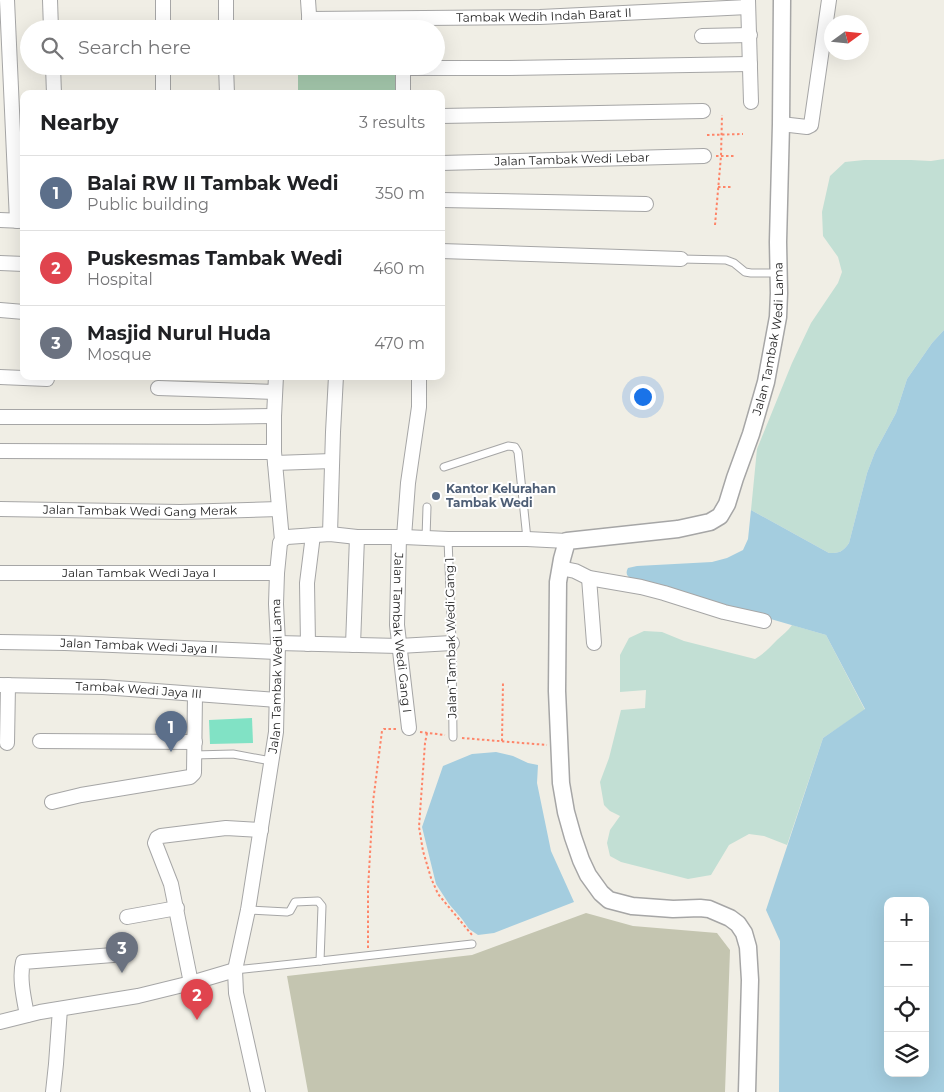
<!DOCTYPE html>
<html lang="en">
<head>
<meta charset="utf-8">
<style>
  body { margin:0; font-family:Montserrat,sans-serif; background:#f2f2f2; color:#202124 }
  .controls { position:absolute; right:15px; bottom:15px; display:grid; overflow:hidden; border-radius:10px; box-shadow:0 5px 20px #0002 }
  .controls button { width:45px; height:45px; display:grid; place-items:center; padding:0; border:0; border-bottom:1px solid #e0e0e0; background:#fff; color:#202124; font:25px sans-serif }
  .compass { position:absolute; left:824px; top:15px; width:45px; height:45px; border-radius:50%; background:#fff; box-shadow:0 5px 20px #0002; rotate:75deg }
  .you { position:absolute; left:642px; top:396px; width:18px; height:18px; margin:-12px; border:4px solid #fff; border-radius:50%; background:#1a73e8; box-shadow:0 0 0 8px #1a73e833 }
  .badge { display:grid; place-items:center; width:32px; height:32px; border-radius:50%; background:#cf1200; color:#fff; font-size:16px; font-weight:700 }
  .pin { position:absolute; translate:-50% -41px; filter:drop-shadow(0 1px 2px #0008) }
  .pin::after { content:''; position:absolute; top:26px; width:18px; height:15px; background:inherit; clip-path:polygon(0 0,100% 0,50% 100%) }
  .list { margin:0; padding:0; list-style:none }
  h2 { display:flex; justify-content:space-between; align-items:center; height:65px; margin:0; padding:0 20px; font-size:21px }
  h2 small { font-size:16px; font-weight:400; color:#757577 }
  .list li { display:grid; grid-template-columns:32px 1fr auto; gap:15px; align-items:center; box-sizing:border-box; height:75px; padding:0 20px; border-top:1px solid #e0e0e0 }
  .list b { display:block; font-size:19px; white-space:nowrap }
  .list p { margin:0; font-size:16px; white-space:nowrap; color:#757577 }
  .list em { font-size:16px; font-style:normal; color:#757577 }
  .icon { flex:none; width:28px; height:28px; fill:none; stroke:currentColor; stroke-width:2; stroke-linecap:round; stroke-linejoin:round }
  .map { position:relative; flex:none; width:944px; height:1092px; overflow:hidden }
  .search { position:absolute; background:#fff; box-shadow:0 5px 20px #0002; left:20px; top:20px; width:425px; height:55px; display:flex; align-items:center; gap:12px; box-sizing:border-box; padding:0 18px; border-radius:28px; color:#757577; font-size:19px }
  .panel { position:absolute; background:#fff; box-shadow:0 5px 20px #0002; left:20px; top:90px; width:425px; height:290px; border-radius:10px }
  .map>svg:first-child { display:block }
</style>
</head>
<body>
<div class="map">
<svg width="944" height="1092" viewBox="0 0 944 1092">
  <rect width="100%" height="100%" fill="#f0eee5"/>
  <path fill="#c4c5b0" d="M586,913L633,926L717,933L730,950L725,1092H308L287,976L472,955Z"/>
  <g fill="#c2dfd4">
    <path d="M944,159V330L932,343L907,379L896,413L875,452L867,473L849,543C843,552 839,553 829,553L751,510L757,449L792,363L811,323L838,283L842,272L838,257L823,236L822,212L830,176L845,162L864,160H911L931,161Z"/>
    <path d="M792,625L826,635L865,710L823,738L787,845L764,836L749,834L729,845L711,875L688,879L621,862L610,856L607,843L610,830L620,816L610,811L604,805L600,782L609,758L621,710L645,708L646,690L620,692V655L629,638L644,631L662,632L684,641L755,659C764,654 770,647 777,640C782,635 788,631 792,625Z"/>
  </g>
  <rect fill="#a6caae" x="298" y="66" width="105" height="28"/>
  <path fill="#81e2c5" d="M252,718L253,743L210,744L209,720Z"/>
  <g fill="#a4cddf" fill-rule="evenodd">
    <path d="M944,330V1092H779L780,941L766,910L823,738L865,709L826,635L633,579C627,577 625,574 628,568L637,566L712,562L727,558L743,550L748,539L751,510L829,553C839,553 843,552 849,543L867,473L875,452L896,413L907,379L932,343ZM888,901H925V1073H888Z"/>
    <path d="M496,752L513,756L528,763L538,765L537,783L551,851L574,902L494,933L478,935L469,929L462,919L449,904L436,884L422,827L443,766L472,754Z"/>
  </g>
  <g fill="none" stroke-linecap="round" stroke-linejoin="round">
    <defs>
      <g id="service">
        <path d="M681,259L726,260L734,263L745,272L751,273H779"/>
        <path d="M444,467L508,446L515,447L518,452L527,539"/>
        <path d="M426,538L427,507"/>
        <path d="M448,539L452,643L453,737"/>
        <path d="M194,755L233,754L271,761"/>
        <path d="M248,910L287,912L290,911L295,902L318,901L322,906L320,961"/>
        <path d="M235,970L320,961L472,944"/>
      </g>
      <g id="minor">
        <path d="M7,0L17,221"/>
        <path d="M50,0L51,29"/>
        <path d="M226,0V29"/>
        <path d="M308,0L310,29"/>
        <path d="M748,0L751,102"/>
        <path id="s1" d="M309,19L540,17L748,7"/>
        <path d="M163,29V0"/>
        <path d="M702,36L750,35"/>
        <path d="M53,66L54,94"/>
        <path d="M226,66L227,94"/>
        <path d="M403,66L410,68H510L750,64"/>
        <path d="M163,94V66"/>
        <path d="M403,94V66"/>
        <path d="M441,116L703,111"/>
        <path d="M781,124L807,127L811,125L829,0"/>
        <path id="s2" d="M441,163L704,156"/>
        <path d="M441,200L646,204"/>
        <path d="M0,220L24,221"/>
        <path d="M441,251L681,259"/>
        <path d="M0,263L24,264"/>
        <path d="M0,310L24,312"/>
        <path d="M0,377L47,379"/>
        <path d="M158,388L275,392"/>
        <path d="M0,417H207L274,416"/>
        <path d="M0,451L274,452"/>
        <path d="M275,463L332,461"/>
        <path id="s3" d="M0,509L180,512L279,509"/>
        <path d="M330,534L333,432L336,376"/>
        <path id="s4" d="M399,537L397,625L409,728"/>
        <path d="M404,537L408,483L419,407V376"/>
        <path d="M282,540L287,537L330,534L357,537H404L448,539H527L567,541"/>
        <path d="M560,568L575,571L589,578L641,587L664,593L724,612L764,621"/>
        <path id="s5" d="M0,573H277"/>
        <path d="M589,578L594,643"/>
        <path id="s6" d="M0,642L65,643L277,652"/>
        <path d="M278,643L399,646L452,643"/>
        <path d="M308,644L307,583L313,535"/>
        <path d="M353,645L357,537"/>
        <path id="s7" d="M0,685L103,687L277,700"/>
        <path d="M40,741L195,742"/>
        <path d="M7,743L8,685"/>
        <path d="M52,802L81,795L190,777L194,773L195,694"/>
        <path d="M127,917L177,908"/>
        <path d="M191,983L171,884L155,843L157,838L161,836L226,828L261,830"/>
        <path d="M27,1015C24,999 19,978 23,962L126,954"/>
        <path d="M0,1022L40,1012L138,996L191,983L235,970"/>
        <path d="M53,1092L56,1064L60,1009"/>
        <path id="s8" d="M258,1092L236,993L235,970L248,910L276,732L278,643L276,604L277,573L280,543L282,540L274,452V416L276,376"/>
      </g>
      <g id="tertiary">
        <path id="s9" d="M747,1092L750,980L748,947L744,933L738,924L730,918L709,909L700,908L673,909L632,906L609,900L601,893L588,875L581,860L573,837L566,812L561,783L557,691L558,582L562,559L567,541L678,529L710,522L720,516L727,504L735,478L751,434L766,382L778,317L779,293L778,242L781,124L782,0"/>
      </g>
    </defs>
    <use href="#service" stroke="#a6a6a6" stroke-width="9"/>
    <use href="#minor" stroke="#a6a6a6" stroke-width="16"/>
    <use href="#tertiary" stroke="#a6a6a6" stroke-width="19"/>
    <g stroke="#fe8569" stroke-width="2" stroke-dasharray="2.5 2.5" stroke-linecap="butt">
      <path d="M707,135L743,134"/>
      <path d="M716,156H734"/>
      <path d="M718,187H733"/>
      <path d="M715,225L721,156L722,115"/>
      <path d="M420,732L445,735"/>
      <path d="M427,733L425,743L419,827L423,851L431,878L438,894L472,935"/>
      <path d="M462,738L547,745"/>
      <path d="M502,741L503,682"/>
      <path d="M368,948V889L373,802L382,731L384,729H396"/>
    </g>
    <use href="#service" stroke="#fff" stroke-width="7"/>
    <use href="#minor" stroke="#fff" stroke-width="14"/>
    <use href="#tertiary" stroke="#fff" stroke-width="16"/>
  </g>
  <circle fill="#5c6f8a" stroke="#fff" stroke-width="2" cx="436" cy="496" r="5"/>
  <g text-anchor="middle" stroke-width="4" stroke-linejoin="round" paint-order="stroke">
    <g font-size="12" fill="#1f1f1f" stroke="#fff">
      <text dy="4" stroke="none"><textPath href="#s1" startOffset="235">Tambak Wedih Indah Barat II</textPath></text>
      <text dy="4" stroke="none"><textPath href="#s2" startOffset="131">Jalan Tambak Wedi Lebar</textPath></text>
      <text dy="4" stroke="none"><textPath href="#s9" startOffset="1018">Jalan Tambak Wedi Lama</textPath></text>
      <text dy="4" stroke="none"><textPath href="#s3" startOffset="140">Jalan Tambak Wedi Gang Merak</textPath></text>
      <text dy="4" stroke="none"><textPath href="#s5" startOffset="139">Jalan Tambak Wedi Jaya I</textPath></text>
      <text dy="4" stroke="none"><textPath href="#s4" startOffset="96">Jalan Tambak Wedi Gang I</textPath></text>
      <text transform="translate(451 638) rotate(-91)" y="4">Jalan Tambak Wedi Gang 1</text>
      <text dy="4" stroke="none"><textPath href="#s6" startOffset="139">Jalan Tambak Wedi Jaya II</textPath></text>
      <text dy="4" stroke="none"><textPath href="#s8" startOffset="422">Jalan Tambak Wedi Lama</textPath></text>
      <text dy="4" stroke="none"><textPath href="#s7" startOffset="139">Tambak Wedi Jaya III</textPath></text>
    </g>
    <g font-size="12" font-weight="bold" fill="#4e5e75" stroke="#fff" text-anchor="start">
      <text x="446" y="493">Kantor Kelurahan<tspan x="446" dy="14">Tambak Wedi</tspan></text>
    </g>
  </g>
</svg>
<div class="controls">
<button>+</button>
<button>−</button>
<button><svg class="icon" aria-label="locate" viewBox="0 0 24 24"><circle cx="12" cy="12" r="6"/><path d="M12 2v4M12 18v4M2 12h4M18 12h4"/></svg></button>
<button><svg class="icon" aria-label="layers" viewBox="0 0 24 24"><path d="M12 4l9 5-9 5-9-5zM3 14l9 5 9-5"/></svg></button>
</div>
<svg class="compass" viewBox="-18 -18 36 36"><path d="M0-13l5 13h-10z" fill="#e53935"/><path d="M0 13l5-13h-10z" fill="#757577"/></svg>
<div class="you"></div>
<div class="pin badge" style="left:171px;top:752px;background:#5c6f8a">1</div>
<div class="pin badge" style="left:197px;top:1020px;background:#e0444e">2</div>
<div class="pin badge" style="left:122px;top:973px;background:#6b7280">3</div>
<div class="search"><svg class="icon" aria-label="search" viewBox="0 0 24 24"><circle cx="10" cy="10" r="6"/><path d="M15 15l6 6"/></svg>Search here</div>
<section class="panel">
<h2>Nearby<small>3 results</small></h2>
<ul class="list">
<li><span class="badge" style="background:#5c6f8a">1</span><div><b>Balai RW II Tambak Wedi</b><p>Public building</p></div><em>350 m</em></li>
<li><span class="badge" style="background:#e0444e">2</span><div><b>Puskesmas Tambak Wedi</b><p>Hospital</p></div><em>460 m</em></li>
<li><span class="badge" style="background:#6b7280">3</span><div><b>Masjid Nurul Huda</b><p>Mosque</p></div><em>470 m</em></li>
</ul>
</section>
</div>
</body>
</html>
